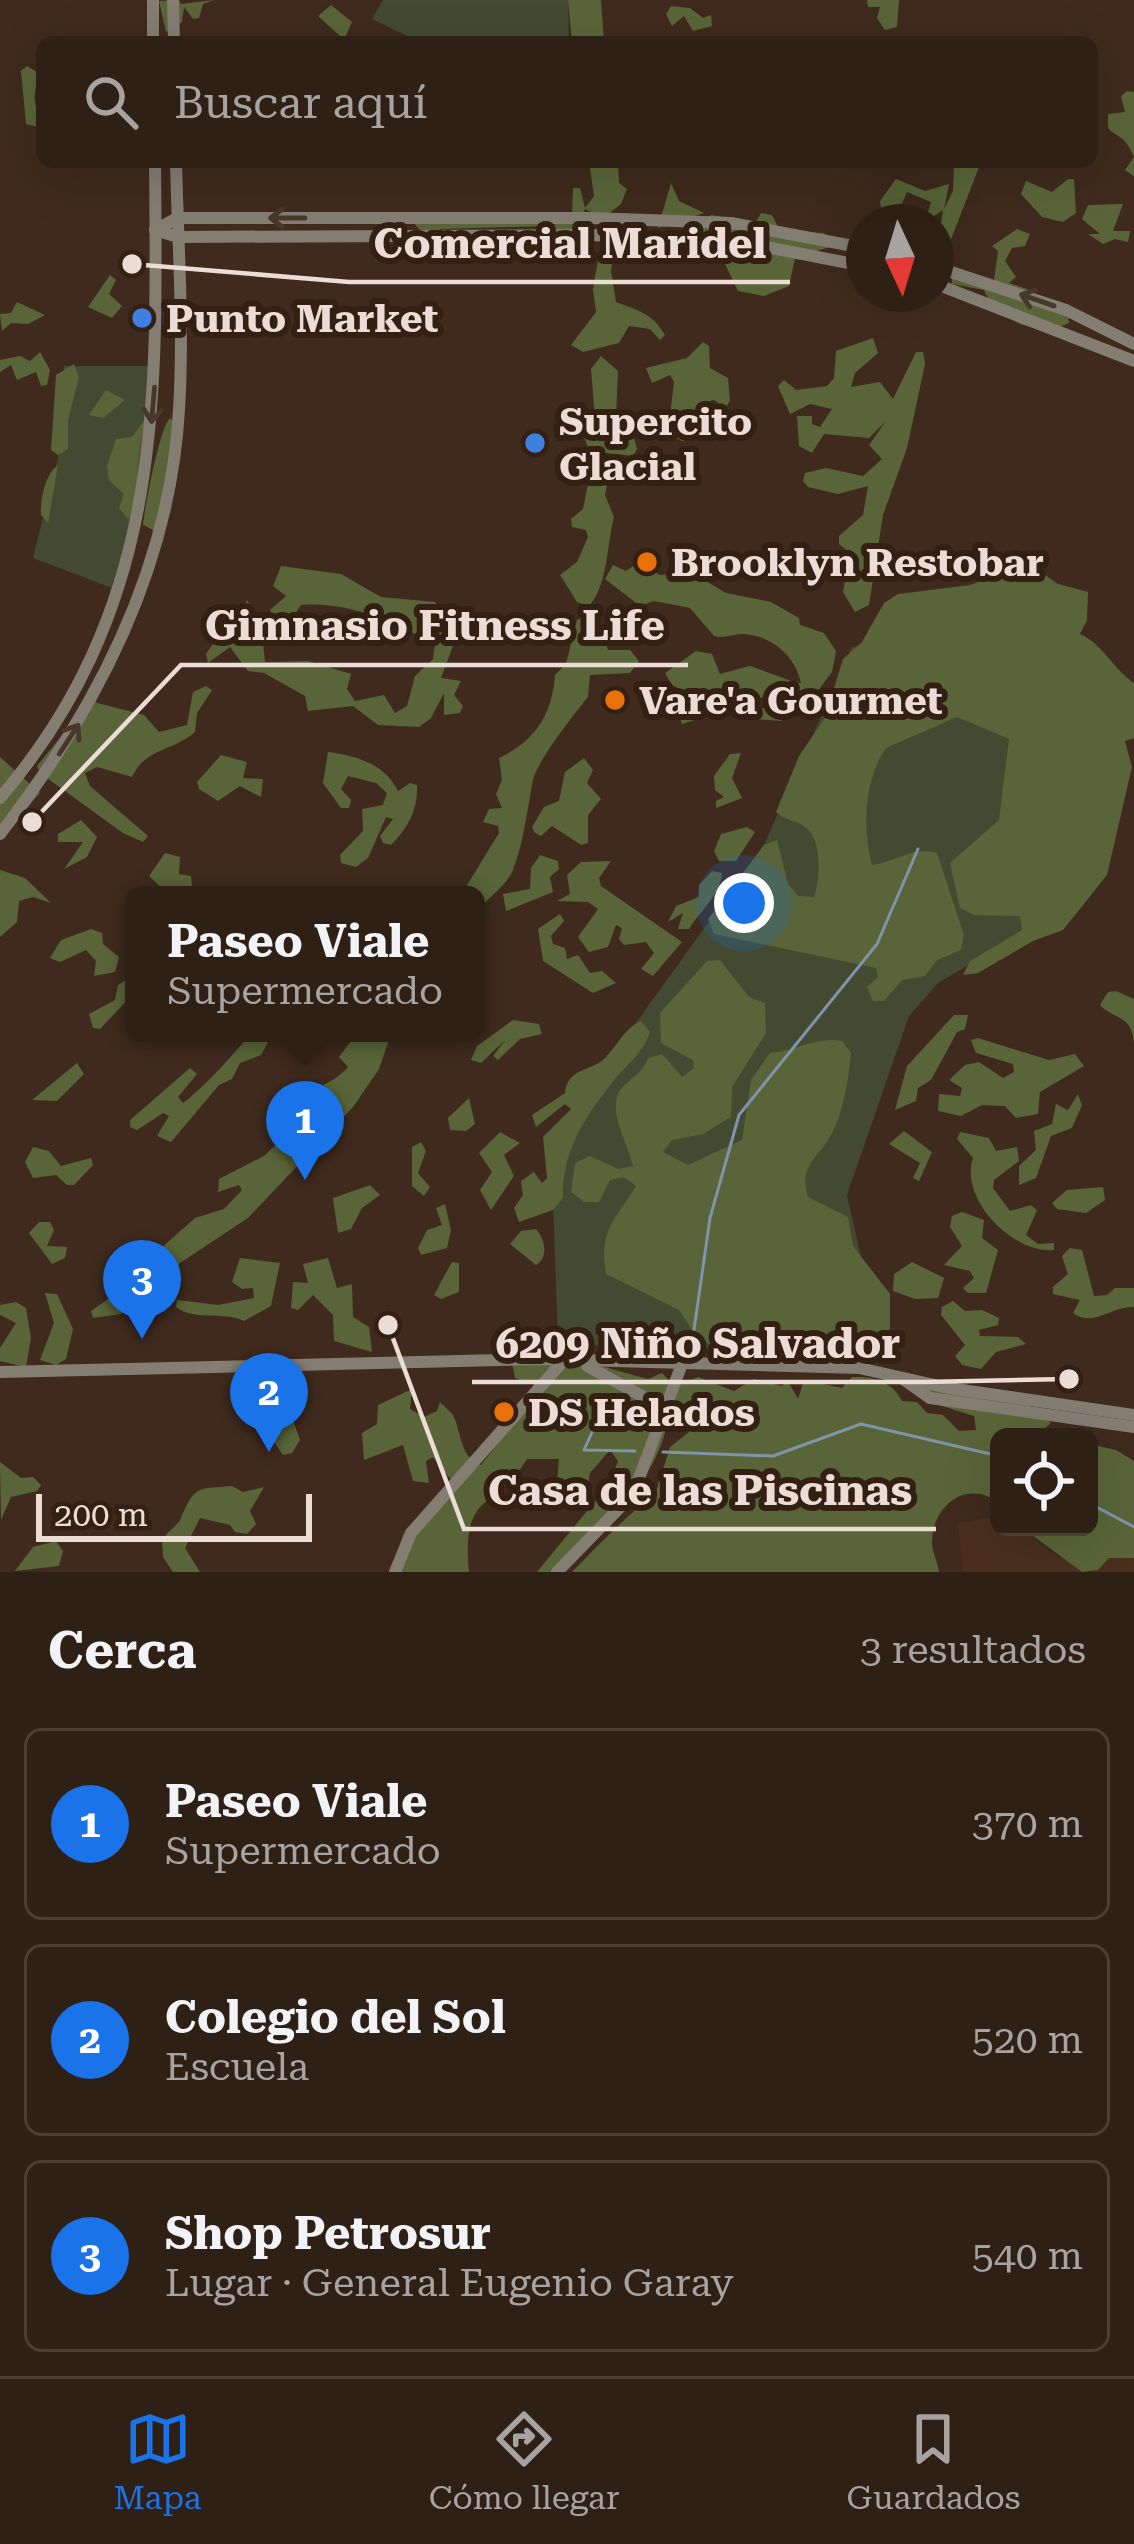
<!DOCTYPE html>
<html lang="es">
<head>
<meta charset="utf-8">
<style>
  body { margin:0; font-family:"Roboto Serif",serif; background:#37281f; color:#f1f3f6 }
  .controls { position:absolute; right:36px; bottom:36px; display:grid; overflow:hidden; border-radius:18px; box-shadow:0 12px 48px #0002 }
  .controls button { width:108px; height:108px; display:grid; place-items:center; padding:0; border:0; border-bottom:3px solid #4a3e35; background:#2f2016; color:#f1f3f6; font:60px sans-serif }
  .compass { position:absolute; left:846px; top:204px; width:108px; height:108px; border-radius:50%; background:#2f2016; box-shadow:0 12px 48px #0002; rotate:176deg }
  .scale { position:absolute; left:36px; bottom:30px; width:276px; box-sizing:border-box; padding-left:12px; border:6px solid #ebddd5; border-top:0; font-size:33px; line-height:42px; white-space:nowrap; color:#ebddd5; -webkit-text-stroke:9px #342013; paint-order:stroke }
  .you { position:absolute; left:744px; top:903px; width:42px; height:42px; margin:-30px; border:9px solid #fff; border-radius:50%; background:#1a73e8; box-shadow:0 0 0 18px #1a73e833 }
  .badge { display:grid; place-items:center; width:78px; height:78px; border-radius:50%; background:#1a73e8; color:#fff; font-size:39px; font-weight:700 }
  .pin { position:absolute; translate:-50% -99px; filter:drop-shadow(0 3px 6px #0008) }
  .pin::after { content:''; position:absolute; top:63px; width:42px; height:36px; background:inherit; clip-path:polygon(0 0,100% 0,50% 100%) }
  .popup { position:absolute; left:125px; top:886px; width:360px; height:156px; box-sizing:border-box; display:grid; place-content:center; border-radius:18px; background:#2f2016; filter:drop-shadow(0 3px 9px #0005); font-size:39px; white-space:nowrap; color:#a7a3a1 }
  .popup b { font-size:45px; color:#f1f3f6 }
  .popup::after { content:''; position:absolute; left:50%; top:100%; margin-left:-24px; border:24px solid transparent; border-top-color:#2f2016 }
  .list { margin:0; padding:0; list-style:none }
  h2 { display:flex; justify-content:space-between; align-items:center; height:156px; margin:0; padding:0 48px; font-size:51px }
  h2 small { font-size:39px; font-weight:400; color:#a7a3a1 }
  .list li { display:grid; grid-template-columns:78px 1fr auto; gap:36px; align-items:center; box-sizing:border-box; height:192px; margin:0 24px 24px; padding:0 24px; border:3px solid #4a3e35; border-radius:18px }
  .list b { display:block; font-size:45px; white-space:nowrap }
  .list p { margin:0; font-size:39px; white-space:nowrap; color:#a7a3a1 }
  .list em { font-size:39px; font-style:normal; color:#a7a3a1 }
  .icon { flex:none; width:66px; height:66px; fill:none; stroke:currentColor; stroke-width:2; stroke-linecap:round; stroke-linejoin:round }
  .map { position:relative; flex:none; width:1134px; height:1572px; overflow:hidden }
  .search { position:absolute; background:#2f2016; box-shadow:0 12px 48px #0002; left:36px; right:36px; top:36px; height:132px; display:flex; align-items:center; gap:30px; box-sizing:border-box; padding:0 42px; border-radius:18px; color:#a7a3a1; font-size:45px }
  .sheet { height:804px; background:#2f2016 }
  nav { display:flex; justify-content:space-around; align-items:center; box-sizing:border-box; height:168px; border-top:3px solid #4a3e35; background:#2f2016; font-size:33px; color:#a7a3a1 }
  nav a { display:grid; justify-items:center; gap:6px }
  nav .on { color:#1a73e8 }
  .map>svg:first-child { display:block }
</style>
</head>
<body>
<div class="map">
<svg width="1134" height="1572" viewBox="0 0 1134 1572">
  <rect width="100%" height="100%" fill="#3f2a1d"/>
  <path fill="#4a2f1e" d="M999,1516V1527H1019L1059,1558L1134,1544V1572H963L958,1523Z"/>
  <g fill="#434a31">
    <path d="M383,0H568L569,42H420L372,19Z"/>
    <path d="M64,366H151L132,534L112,588L33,558L58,458Z"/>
    <path d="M1019,627L1043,921L938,983L909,1016L847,1195L883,1354L558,1344L551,1141L764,845L852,647Z"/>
  </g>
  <g fill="#596538">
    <path d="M179,0L181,4L214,0L203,4L199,18L193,19L184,7L182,22L166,32L159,1Z"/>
    <path d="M568,0H601L604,42H572Z"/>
    <path d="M867,0H899L897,27L885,30L877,18L880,7H868Z"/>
    <path d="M331,5L352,22L343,42H337L339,35L318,16Z"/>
    <path d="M671,6L690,8L703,18L711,15L712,26L693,31L684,16L672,26L666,14Z"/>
    <path d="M27,66L37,72C39,87 28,99 42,118L38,127L26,124L21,71Z"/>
    <path d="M1127,91L1134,92V176L1125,170L1134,157C1124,132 1113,137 1108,127V114L1125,112L1121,96Z"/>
    <path d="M589,162H618L619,183L627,189L621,204L603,218L585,209L575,230L554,232L553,226L572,212L573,188H580L585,208L594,196Z"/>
    <path d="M954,162H981L943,260L936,258L943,210L925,222L931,202L907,192L894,222H883L880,201L896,179L925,191L949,184L944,209L953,191Z"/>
    <path d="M1068,179H1074L1076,213L1063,222L1042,217L1021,194L1026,181L1052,192Z"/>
    <path d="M671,183L679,201L704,213L658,228Z"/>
    <path d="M1123,204L1113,231H1130L1128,242L1115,239L1103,244L1088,234H1100L1082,219L1088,205Z"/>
    <path d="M761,213L772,215L780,231L824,233L836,245L795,258L789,286L764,296L738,291L715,243L692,238L687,229L711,215L756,222Z"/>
    <path d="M547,221L551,226L441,229L426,238L414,223Z"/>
    <path d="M1017,229L1030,234L1025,246L1012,248L1005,261L1016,277L1009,283L1027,289L1068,316L1069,323C1039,339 995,319 984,290L952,284V277L994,280L998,251L992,246Z"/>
    <path d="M601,243L614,248L611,271L616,302C639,311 652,313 665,335L660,340L650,329L629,326L619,343L583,352L571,345L596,312L593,289Z"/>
    <path d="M110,275L116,280L109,294L122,306L112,318L88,307Z"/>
    <path d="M17,302L45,315L28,324L11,323L2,331L0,314L11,313Z"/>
    <path d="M873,338L878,353L855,373L851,387L880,382L893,399L916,352H923L925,364L907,448L883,515L869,605L855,612L843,592L850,553L839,544V536L863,515L868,486L838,494L808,487L803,481L805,473L826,468L863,476L882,459L869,445L886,421L869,438L824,434L812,453L799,446L797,416H812V424L820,427L832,409L810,404L790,414L778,386L784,380L796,390L827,386L834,378L836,351Z"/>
    <path d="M703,342L709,346L710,368L728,378L730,401L725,408L714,400L706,402L695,439L682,441L668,433L674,382L670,375L652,383L646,368L687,358Z"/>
    <path d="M40,352L50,370L47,385L41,386L36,372L17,380L11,365L0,372V360L20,356L30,361Z"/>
    <path d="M601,356L618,371L616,418L633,434L637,449L633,456L589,451L584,436L595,418L591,369Z"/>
    <path d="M74,364L79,377L68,420V449L58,455L51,450L56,375Z"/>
    <path d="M106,390L125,400L103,418L89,415Z"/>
    <path d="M170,418L179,427L155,531L143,525C145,504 160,427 170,418Z"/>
    <path d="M145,419C141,443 132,481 142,502L128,519L119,508L124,494L109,480L107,466L116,439L132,437Z"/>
    <path d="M58,465L48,523L41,515C40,500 45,474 58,465Z"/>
    <path d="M604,465L609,475L605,495L614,517C607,543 608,585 589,606L577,602L560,575L577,562L588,537L586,530L572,527L571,519L583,509L590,474Z"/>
    <path d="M1021,558L1058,584L1088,592L1087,620L1080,634C1103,644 1114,670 1134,683V738L1125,741L1132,767L1107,875L1063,930L1033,941L978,973L963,975L970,961L1022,930L1020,916L974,915L960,908L950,863L999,820L1009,739L957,717L886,748C864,781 862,827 872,865C896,862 913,846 937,853L964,935L961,950L937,960L925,976L902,980L884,1001H873L867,987L878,977L876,968L714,934L708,919L764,845L777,840L788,884L798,896L814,897C820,879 823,838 804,826C794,820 786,821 776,812L799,756L825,718L843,659L862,642L884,603L898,594L970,585L1011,570Z"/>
    <path d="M638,563L660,575L691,572L726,593L771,602L799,618L800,625L824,633L836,651L832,672L811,700L799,699L781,721L756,719L754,712L774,703L769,698L710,695L704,717L682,724L677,711L691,694L672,685L665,673L696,651L712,654L720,674L750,666L794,682L801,683C795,657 775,637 744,634C733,633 726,639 714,636L690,608L654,601L640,606L605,579L613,565L626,571Z"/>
    <path d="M281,566L341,574L381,597L435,602L459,630L441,678L461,681L454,695L463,706L460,713L444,715V693L431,718L419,727L378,725L353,706L308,711L305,696L264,673L248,671L230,647L208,663L206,654L217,638L230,633L247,600L261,625L265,662L308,661L351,674L347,689L355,701L384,695L395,713L407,706L415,676L433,659L435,645C395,622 348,601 301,605L289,622L274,617L270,610L286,596L273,586Z"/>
    <path d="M596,610L608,650H630L639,661L630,673L590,675L588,697C575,713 537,761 533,780C527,811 524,841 513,870C506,887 487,898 476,913V895H461L499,833L498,826L483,822L489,809L502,808L496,794L502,780L499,758C535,741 552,715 555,675L566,664L577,620Z"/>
    <path d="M206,686L212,690L197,713L195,732C172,752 145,748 132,777L97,767L85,773L90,786L148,836L143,842L123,833L40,773L37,766L90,701L144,715L159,732L187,725L193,692Z"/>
    <path d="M328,752C357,756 385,764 398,791L410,783L417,785C418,809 409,827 391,845L383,843L380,836L393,819L386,817L368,858L356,867L341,863L340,855L363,831L362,809L383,805L387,793L376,783L348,776L341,789L351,800L349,808H341L323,783Z"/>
    <path d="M741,753L732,778L742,798L716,808V801L724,797L715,790L714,776L730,754Z"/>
    <path d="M221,755L247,762L243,778L263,779L261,797L240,786L218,801L199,789L197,782Z"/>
    <path d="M0,757L40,793L0,838Z"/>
    <path d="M584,758L593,770L587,783L601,799L588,815V843L581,845L552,826L541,836L535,833L532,827L544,807L559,801L565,772Z"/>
    <path d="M81,820L97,837L87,857L64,869L83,842H58V834Z"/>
    <path d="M747,827L755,832L736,861H719L714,851L721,834Z"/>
    <path d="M165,853L180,857L179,874L191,876L193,895H169L149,876Z"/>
    <path d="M540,855L558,861L559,869L550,877L553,892L506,911L503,894L530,889L531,868Z"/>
    <path d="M611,861L599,878L601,886L682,942L653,976L641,969L654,953L646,942L624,945L619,939L622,928L616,925L608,947L589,952L578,937L598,909L588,902L557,901L570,894L567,875L581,862Z"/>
    <path d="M0,870L25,878L51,903L33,897L19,901L17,922L0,937Z"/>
    <path d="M712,871L722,873C721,894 700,911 689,929H678L683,913L668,922L676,906L699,897V885Z"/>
    <path d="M560,914L564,921L551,936L553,944L565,948L567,959L578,955L590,973L602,971L616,983L593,993L543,961L538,929Z"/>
    <path d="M91,929L102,933L103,944L119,957L115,972L94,976L96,961L86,950L60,962L50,958L61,940Z"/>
    <path d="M720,960L749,997L765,1003L766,1033L732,1087L731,1117L703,1134L672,1140L663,1152L688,1165L742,1140L751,1080L770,1053C795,1051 818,1036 842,1041L851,1053C849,1077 844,1108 834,1129C821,1158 798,1162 808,1197L848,1217L853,1246L890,1294V1341L883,1354L852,1359L723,1352L696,1336L679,1310L606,1274C598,1231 616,1219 636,1186L624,1177L610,1180L599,1202H584L571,1192L575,1163L590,1156L618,1169L633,1166C628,1144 605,1106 622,1088C633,1076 642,1074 648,1058L662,1054L682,1077L694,1068L693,1060L661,1043L660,1013L707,961Z"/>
    <path d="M128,979L134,982V993L100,1029L93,1028L89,1014L115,1000L118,985Z"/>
    <path d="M1116,991L1134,999V1042C1131,1014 1114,1020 1100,1005L1108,992Z"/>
    <path d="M954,1015H968L965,1029L957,1032L931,1080L918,1088L916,1101L895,1110L907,1066Z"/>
    <path d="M513,1020L539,1024L542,1034L520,1039L498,1060L493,1056L505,1040L481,1063L471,1060L477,1046Z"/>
    <path d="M641,1021L650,1032C641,1057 626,1064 611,1084C581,1122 562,1154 563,1198L553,1210L519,1222L514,1208L523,1195L521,1181L534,1172L542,1183L547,1178L543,1137L571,1109L565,1104L536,1127L532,1115L565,1093C568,1066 593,1072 606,1057C618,1044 625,1028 641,1021Z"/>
    <path d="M250,1033H273L261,1055L240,1063L232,1079L219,1085L171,1142L157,1136L169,1116L163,1113L137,1130L130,1127V1120L190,1068L197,1074L178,1097L183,1103C198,1093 241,1048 250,1033Z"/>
    <path d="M357,1033H381L389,1040L379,1069L353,1107L248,1218L174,1267L121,1314L93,1318L91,1311L111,1297L121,1276L142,1265L195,1218L224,1209L242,1190L239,1185L218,1192L219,1179L264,1156L293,1128C298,1080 322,1096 348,1067L339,1057Z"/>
    <path d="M978,1038L1049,1060L1075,1054L1084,1066L1040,1092L1038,1114L1016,1118L1005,1106L982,1105L961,1116L938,1111L939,1094L960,1096L962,1088L949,1080L965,1065L979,1062L1003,1078L1014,1072L1013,1064L976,1053L971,1040Z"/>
    <path d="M77,1063L84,1074L57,1101L32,1100Z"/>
    <path d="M1078,1094L1082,1105L1072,1128L1051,1136L1036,1178L1019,1185V1166L1036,1150L1034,1131L1052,1124L1056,1104L1068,1110Z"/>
    <path d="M469,1098L475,1124L466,1131L450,1130L448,1118Z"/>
    <path d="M904,1131L932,1152L919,1181L913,1178L920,1163L889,1144Z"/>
    <path d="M500,1132L520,1143L504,1155L514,1176L491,1210L480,1190L492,1172L479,1153Z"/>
    <path d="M960,1132L989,1138L996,1151L1017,1147L1019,1161L994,1180L993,1188L1010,1211L1031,1205L1037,1210L1026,1235L1038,1244L1054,1243V1250C1013,1254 959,1199 973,1158L957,1139Z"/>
    <path d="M421,1142L426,1151L418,1173L430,1187L424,1196L412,1186V1147Z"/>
    <path d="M33,1147L49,1151L61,1166L91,1158L93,1165L74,1185H67L56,1175L33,1178L25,1162Z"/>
    <path d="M370,1185L380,1195L362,1208L351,1229L338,1233L333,1198Z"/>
    <path d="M1103,1187L1105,1200L1086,1213L1057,1209L1052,1203L1067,1190Z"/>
    <path d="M445,1204L451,1230L447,1248L421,1255L418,1248L427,1230L442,1225L436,1208Z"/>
    <path d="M962,1212L984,1220L982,1238L998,1250L986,1293H968L963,1288L974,1278L970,1271L944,1265L962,1246L950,1227L952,1216Z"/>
    <path d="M39,1222H50L54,1230L47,1246L67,1247L65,1258L52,1264L29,1233Z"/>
    <path d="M536,1229C545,1239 549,1258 536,1265L510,1244L521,1231Z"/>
    <path d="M1070,1248L1082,1250L1094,1296L1107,1295L1115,1288H1134V1307C1111,1306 1093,1328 1073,1313L1080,1300L1053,1294V1287L1068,1274L1062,1256Z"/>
    <path d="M240,1258L280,1263L271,1306L244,1321C223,1311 194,1321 176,1307L177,1300L218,1305L254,1298L253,1288L242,1289L232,1282Z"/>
    <path d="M328,1258L337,1288L352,1284L353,1317L369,1327L372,1352L334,1341L333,1315L313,1295L298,1310L291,1308L293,1282L308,1283L303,1264Z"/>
    <path d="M452,1262L459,1263V1292L441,1299L434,1295Z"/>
    <path d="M912,1262L944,1278L938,1298L915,1299L893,1291L894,1274Z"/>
    <path d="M45,1293L57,1294L73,1329L66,1359L56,1365L40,1360L54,1323Z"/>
    <path d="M953,1301L965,1311L982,1310L999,1318L998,1325L979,1330L980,1336L1018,1337L1026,1344L996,1352L981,1369L962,1365L955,1356L965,1345L941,1315L942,1307Z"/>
    <path d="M16,1302L26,1308L31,1338L26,1367L0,1361V1348L16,1323L0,1315V1305Z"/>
    <path d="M539,1349L648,1379L662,1373L675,1387L698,1377L734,1391L754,1379L782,1386L788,1381L798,1399L804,1380L842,1388L852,1377C873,1376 892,1381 902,1401L917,1402L927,1413L943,1415L959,1431L976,1430L974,1416L923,1400L927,1388L1021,1399L1051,1423L1045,1428L1050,1437H999V1503C968,1479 932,1504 932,1543C932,1552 938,1562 939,1572H572C598,1546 627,1514 655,1495L670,1447L689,1432L690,1425L670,1402C667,1475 606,1523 558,1572H537L610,1483L618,1461L610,1450L590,1473L586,1496L571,1505L555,1503L559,1459H527C495,1512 461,1489 469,1572H393L403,1535L452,1481L433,1457L426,1461L429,1483L413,1481L403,1445L364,1460L362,1433L377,1424L378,1405L412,1389L410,1409L424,1417L437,1411L440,1402C444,1407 451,1411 454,1417C461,1433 461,1459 481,1465L521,1414L540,1401L537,1386L515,1378L512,1363Z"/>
    <path d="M290,1412L300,1440L292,1453L283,1455L274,1442L279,1415Z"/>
    <path d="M1089,1444L1116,1450L1134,1461V1558H1109L1098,1570L1082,1572L1021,1527H1089Z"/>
    <path d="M0,1462L21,1478L33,1477L41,1485L37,1491L11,1497L1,1520Z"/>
    <path d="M232,1486L243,1492L264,1487L250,1511L256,1524L247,1534L235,1532L230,1525L200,1518L185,1548L200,1572H173L163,1557L162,1540C167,1531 178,1526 181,1518C195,1485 197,1489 232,1486Z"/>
    <path d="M56,1541L63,1551L59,1566L15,1571L33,1547Z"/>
  </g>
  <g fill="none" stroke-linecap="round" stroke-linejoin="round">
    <g stroke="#7f93a9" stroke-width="3">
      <path d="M692,1344L710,1218L739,1115L877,944L918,849"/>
      <path d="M607,1399L584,1450L635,1451"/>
      <path d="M663,1452L773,1456L861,1424L999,1456"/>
      <path d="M1089,1503L1134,1527"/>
    </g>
    <g stroke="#837d72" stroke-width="12">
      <path d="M153,0V42"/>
      <path d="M173,0L174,42"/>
      <path d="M155,230L177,218H591L731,223L864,248"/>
      <path d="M155,230L178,237L592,235L735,241L864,266"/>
      <path d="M936,267L1066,310L1134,344"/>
      <path d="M936,284L1134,361"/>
      <path d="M0,798C165,605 157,400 155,162"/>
      <path d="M0,834C96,711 170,569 179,410C184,328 178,244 176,162"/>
      <path d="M587,1366L653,1402L659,1425"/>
      <path d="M0,1372L544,1359L859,1368L948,1388L1134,1415"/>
      <path d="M902,1378L930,1398L1134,1427"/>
      <path d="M395,1572L411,1533L564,1360"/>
      <path d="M557,1572L633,1494L682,1364"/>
    </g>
  </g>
  <defs><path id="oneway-shaft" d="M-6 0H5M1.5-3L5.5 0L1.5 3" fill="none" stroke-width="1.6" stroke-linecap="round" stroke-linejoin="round" transform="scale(3)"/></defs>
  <g stroke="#48372b">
    <use href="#oneway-shaft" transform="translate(287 218) rotate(180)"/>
    <use href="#oneway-shaft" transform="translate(1037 300) rotate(-161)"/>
    <use href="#oneway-shaft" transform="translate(153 405) rotate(95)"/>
    <use href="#oneway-shaft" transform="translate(69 739) rotate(-57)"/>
  </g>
  <g fill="#3f7fe0" stroke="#342013" stroke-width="4.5">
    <circle cx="142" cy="318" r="12"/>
    <circle cx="535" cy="443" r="12"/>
  </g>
  <g fill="#e8710a" stroke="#342013" stroke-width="4.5">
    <circle cx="647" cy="562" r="12"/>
    <circle cx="615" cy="700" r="12"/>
    <circle cx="504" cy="1412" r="12"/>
  </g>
  <g text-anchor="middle" stroke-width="12" stroke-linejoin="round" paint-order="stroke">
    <g font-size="39" font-weight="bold" fill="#ebddd5" stroke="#342013" text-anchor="start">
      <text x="166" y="332">Punto Market</text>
      <text x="559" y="435">Supercito<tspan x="559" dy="45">Glacial</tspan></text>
      <text x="671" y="576">Brooklyn Restobar</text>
      <text x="639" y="714">Vare'a Gourmet</text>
      <text x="528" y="1426">DS Helados</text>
    </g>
  </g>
  <path fill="none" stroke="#ebddd5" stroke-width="4.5" d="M132 264L349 282H790M32 822L181 665H688M1069 1379L925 1382H472M388 1325L464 1529H936"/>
  <g fill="#ebddd5" stroke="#342013" stroke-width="4.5">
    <circle cx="132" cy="264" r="12"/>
    <circle cx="32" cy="822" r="12"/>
    <circle cx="1069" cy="1379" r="12"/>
    <circle cx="388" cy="1325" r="12"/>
  </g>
  <g font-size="42" text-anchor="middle" font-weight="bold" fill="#ebddd5" stroke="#342013" stroke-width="12" stroke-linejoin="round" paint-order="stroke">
    <text x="570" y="258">Comercial Maridel</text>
    <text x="435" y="640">Gimnasio Fitness Life</text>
    <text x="698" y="1358">6209 Niño Salvador</text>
    <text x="700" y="1505">Casa de las Piscinas</text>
  </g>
</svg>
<div class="controls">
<button><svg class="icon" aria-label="locate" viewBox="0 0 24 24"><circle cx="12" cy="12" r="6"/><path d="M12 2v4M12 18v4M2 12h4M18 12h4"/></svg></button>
</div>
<svg class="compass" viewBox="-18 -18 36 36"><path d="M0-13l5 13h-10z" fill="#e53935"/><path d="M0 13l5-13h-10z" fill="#a7a3a1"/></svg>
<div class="scale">200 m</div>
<div class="you"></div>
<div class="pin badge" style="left:305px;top:1180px">1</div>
<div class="popup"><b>Paseo Viale</b>Supermercado</div>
<div class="pin badge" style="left:269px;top:1452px">2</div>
<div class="pin badge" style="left:142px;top:1339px">3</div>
<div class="search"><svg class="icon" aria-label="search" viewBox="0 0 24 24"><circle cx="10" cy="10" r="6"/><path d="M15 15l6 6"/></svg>Buscar aquí</div>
</div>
<section class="sheet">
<h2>Cerca<small>3 resultados</small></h2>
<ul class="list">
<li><span class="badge">1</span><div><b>Paseo Viale</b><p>Supermercado</p></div><em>370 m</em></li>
<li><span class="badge">2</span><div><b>Colegio del Sol</b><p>Escuela</p></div><em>520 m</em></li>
<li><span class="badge">3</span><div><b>Shop Petrosur</b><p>Lugar · General Eugenio Garay</p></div><em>540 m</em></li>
</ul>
</section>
<nav>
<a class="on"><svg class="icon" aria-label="map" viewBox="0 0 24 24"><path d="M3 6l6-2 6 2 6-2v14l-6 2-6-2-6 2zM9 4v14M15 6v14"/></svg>Mapa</a>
<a><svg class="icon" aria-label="directions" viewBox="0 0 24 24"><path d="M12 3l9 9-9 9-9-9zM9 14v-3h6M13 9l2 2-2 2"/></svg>Cómo llegar</a>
<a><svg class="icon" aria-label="saved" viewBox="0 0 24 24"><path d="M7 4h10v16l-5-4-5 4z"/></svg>Guardados</a>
</nav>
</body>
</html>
